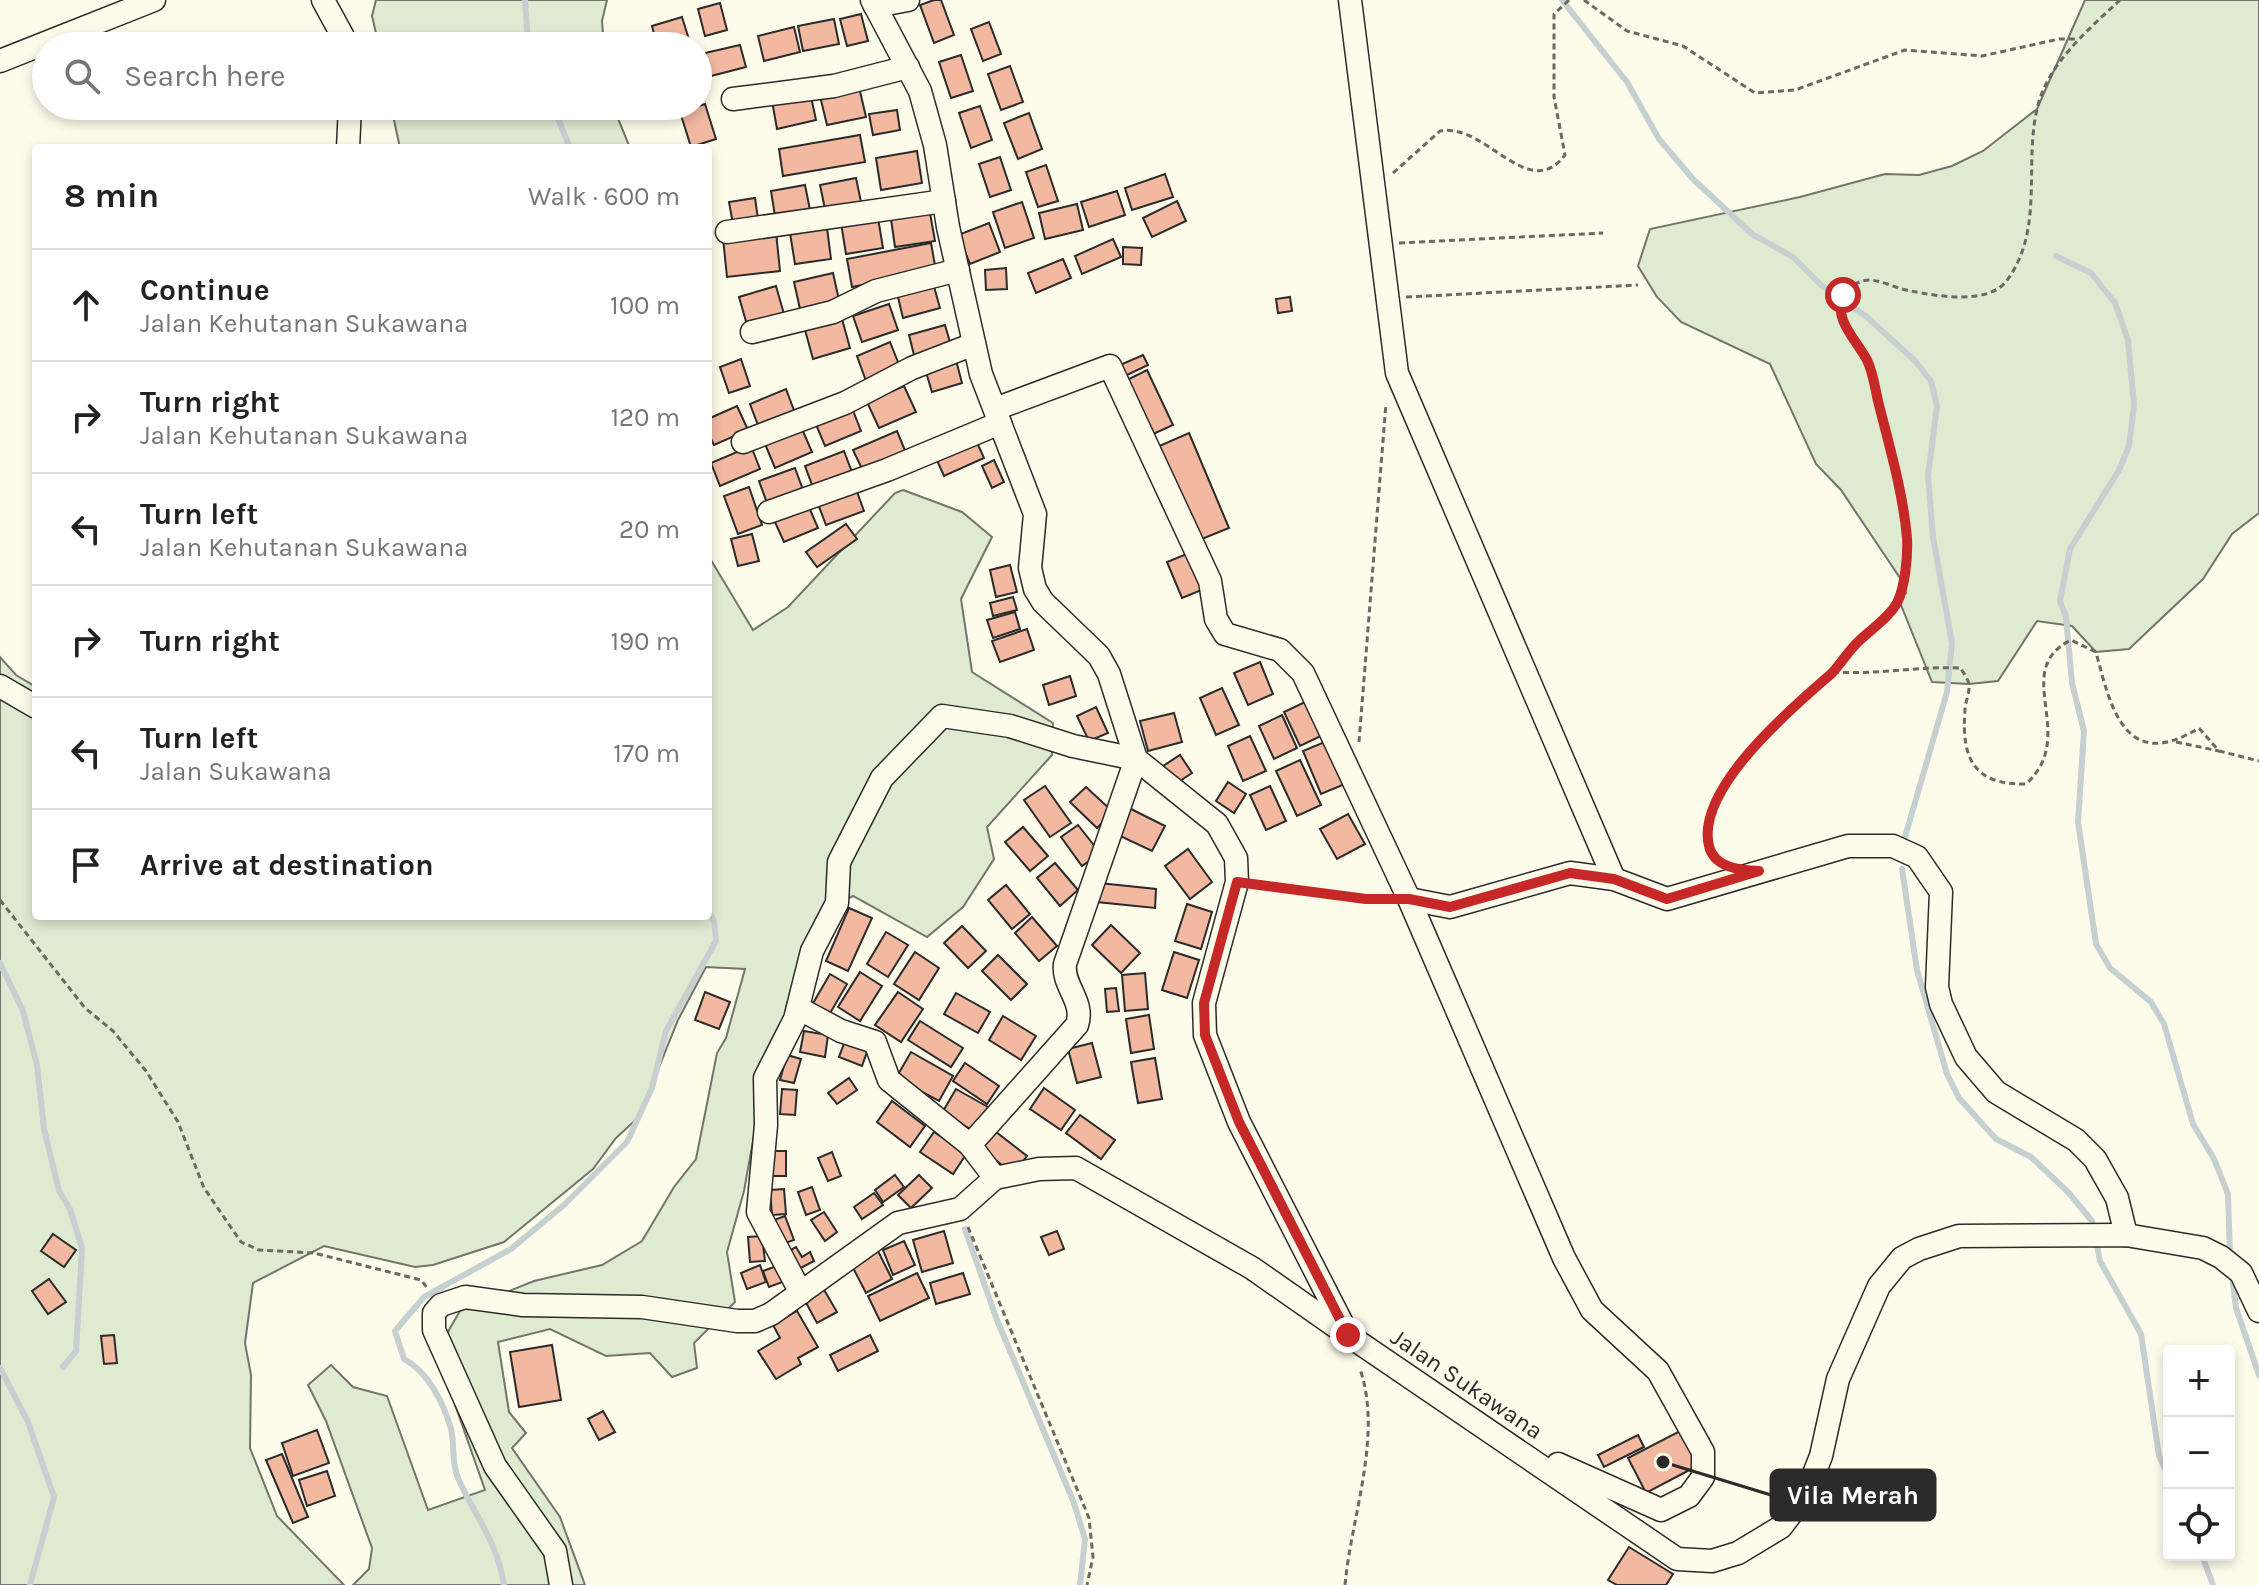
<!DOCTYPE html>
<html lang="en">
<head>
<meta charset="utf-8">
<style>
  body { margin:0; font-family:Karla,sans-serif; background:#f2f2f2; color:#222 }
  .controls { position:absolute; right:24px; bottom:24px; display:grid; overflow:hidden; border-radius:8px; box-shadow:0 4px 12px #0003 }
  .controls button { width:72px; height:72px; display:grid; place-items:center; padding:0; border:0; border-bottom:2px solid #e0e0e0; background:#fff; color:#222; font:40px sans-serif }
  .stop { position:absolute; width:24px; height:24px; margin:-18px; border:6px solid #c62828; border-radius:50%; background:#fff }
  .stop.end { background:#c62828; border-color:#fff; box-shadow:0 2px 8px #0008 }
  .list { margin:0; padding:0; list-style:none }
  h2 { display:flex; justify-content:space-between; align-items:center; height:104px; margin:0; padding:0 32px; font-size:34px }
  h2 small { font-size:26px; font-weight:400; color:#767676 }
  .list li { display:grid; grid-template-columns:52px 1fr auto; gap:24px; align-items:center; box-sizing:border-box; height:112px; padding:0 32px; border-top:2px solid #e0e0e0 }
  .list b { display:block; font-size:30px; white-space:nowrap }
  .list p { margin:0; font-size:26px; white-space:nowrap; color:#767676 }
  .list em { font-size:26px; font-style:normal; color:#767676 }
  .icon { flex:none; width:44px; height:44px; fill:none; stroke:currentColor; stroke-width:2; stroke-linecap:round; stroke-linejoin:round }
  .map { position:relative; flex:none; width:2259px; height:1585px; overflow:hidden }
  .search { position:absolute; background:#fff; box-shadow:0 4px 12px #0003; left:32px; top:32px; width:680px; height:88px; display:flex; align-items:center; gap:20px; box-sizing:border-box; padding:0 28px; border-radius:44px; color:#767676; font-size:30px }
  .panel { position:absolute; background:#fff; box-shadow:0 4px 12px #0003; left:32px; top:144px; width:680px; height:776px; border-radius:8px }
  .map>svg:first-child { display:block }
</style>
</head>
<body>
<div class="map">
<svg width="2259" height="1585" viewBox="0 0 2259 1585">
  <rect width="100%" height="100%" fill="#fdfbea"/>
  <g fill="#deebd1" stroke="#74746e" stroke-width="2">
    <path d="M376,0H607L602,21L604,46H379L372,16Z"/>
    <path d="M2085,0H2259V513L2232,534L2203,579L2129,649L2096,652L2072,626L2037,621L1998,681L1969,684L1932,682L1899,600L1906,593L1902,581L1841,490L1816,464L1770,364L1681,322L1657,297L1638,266L1650,229L1800,197L1885,174L1919,175L1952,166L1983,151L2037,109Z"/>
    <path d="M391,106H613L630,148H400Z"/>
    <path d="M903,490L962,512L992,537L961,599L972,672L1053,723L1052,755L987,827L994,859L963,907L927,937L853,896L826,910L787,1020L771,1041L744,1191L727,1252L735,1302L694,1343L697,1368L672,1377L650,1353L606,1356L550,1329L498,1342L509,1412L526,1433L512,1448L560,1517L585,1585H353L369,1569L372,1548L326,1421L308,1385L331,1365L353,1387L387,1396L428,1510L485,1490L439,1359L449,1330L460,1311L534,1281L602,1265L642,1241L674,1187L696,1159L717,1053L726,1038L745,969L706,967L678,1020L639,1117L616,1138L593,1169L504,1242L433,1265L415,1267L324,1246L253,1283L245,1343L251,1375L250,1448L277,1516L344,1585H0V657L16,675L36,687V916H708V555L753,630L788,607L895,493Z"/>
  </g>
  <g fill="none" stroke-linecap="round" stroke-linejoin="round">
    <g stroke="#c7d0d0" stroke-width="6">
      <path d="M525,0L528,46"/>
      <path d="M1562,0L1627,82L1659,139L1692,178L1752,234L1793,257L1821,285L1867,317L1915,361L1931,381L1937,406L1928,476L1933,537L1952,643L1947,692L1903,844"/>
      <path d="M553,106L570,148"/>
      <path d="M2056,256L2091,273L2115,303L2128,340L2134,405L2129,446L2119,470L2070,549L2060,601L2066,617L2072,683L2084,731L2078,822L2096,944L2110,968L2151,1002L2164,1024L2193,1124L2214,1159L2228,1194L2230,1257"/>
      <path d="M1902,869L1917,970L1947,1074L1959,1098L1996,1139L2031,1157L2068,1192L2092,1221L2100,1261L2141,1334L2159,1456L2169,1477"/>
      <path d="M0,963L23,1011L37,1065L44,1129L59,1191L70,1209L82,1248L76,1351L63,1367"/>
      <path d="M965,1229L997,1320L1074,1503L1085,1539L1080,1585"/>
      <path d="M2232,1276L2236,1308L2259,1375"/>
      <path d="M0,1368L28,1422L54,1497L30,1585"/>
      <path d="M2202,1555L2213,1585"/>
      <path d="M504,1585C497,1540 475,1517 458,1478C451,1462 455,1445 451,1429C444,1404 428,1371 404,1359L395,1331L424,1297L511,1249L565,1204L627,1142L652,1088L666,1031L716,941L714,921L708,911"/>
    </g>
  </g>
  <g fill="#f2b8a0" stroke="#2b2b2b" stroke-width="2">
    <path d="M934,0H941L954,35L934,43L920,5Z"/>
    <path d="M720,3L727,30L705,36L698,9Z"/>
    <path d="M861,14L868,41L847,46L840,19Z"/>
    <path d="M682,17L691,46H657L652,26Z"/>
    <path d="M834,19L839,44L803,51L798,26Z"/>
    <path d="M989,22L1001,54L983,61L971,29Z"/>
    <path d="M794,27L800,52L764,61L758,36Z"/>
    <path d="M740,45L746,67L711,76L705,53Z"/>
    <path d="M961,55L973,91L951,98L939,62Z"/>
    <path d="M1010,66L1023,102L1001,110L988,74Z"/>
    <path d="M859,87L866,117L827,125L820,96Z"/>
    <path d="M810,92L816,120L777,129L772,101Z"/>
    <path d="M705,104L716,139L691,147L680,112Z"/>
    <path d="M980,106L992,140L971,148L959,113Z"/>
    <path d="M897,110L900,130L873,135L869,114Z"/>
    <path d="M1029,113L1042,149L1018,159L1004,123Z"/>
    <path d="M860,135L865,162L783,176L779,149Z"/>
    <path d="M917,151L922,183L881,190L876,158Z"/>
    <path d="M1000,157L1011,190L990,197L979,164Z"/>
    <path d="M1046,165L1058,201L1038,207L1026,172Z"/>
    <path d="M1165,174L1173,197L1132,210L1125,188Z"/>
    <path d="M856,178L861,202L825,209L820,185Z"/>
    <path d="M805,185L810,210L775,216L771,191Z"/>
    <path d="M1117,191L1125,215L1089,227L1081,202Z"/>
    <path d="M755,198L758,219L733,224L729,202Z"/>
    <path d="M1177,201L1186,221L1152,237L1143,218Z"/>
    <path d="M1022,202L1034,238L1005,248L993,212Z"/>
    <path d="M1077,204L1083,230L1045,239L1039,213Z"/>
    <path d="M930,213L935,241L895,247L891,219Z"/>
    <path d="M878,218L883,248L846,254L841,223Z"/>
    <path d="M989,223L1000,252L970,264L958,235Z"/>
    <path d="M827,228L831,259L795,264L790,233Z"/>
    <path d="M776,232L780,271L727,277L723,238Z"/>
    <path d="M1113,239L1121,257L1082,274L1075,256Z"/>
    <path d="M931,243L936,271L852,287L847,259Z"/>
    <path d="M1123,247L1142,248L1141,265L1123,264Z"/>
    <path d="M1063,259L1071,278L1036,293L1028,273Z"/>
    <path d="M1006,268L1007,289L986,290L985,270Z"/>
    <path d="M833,273L839,300L800,309L794,282Z"/>
    <path d="M933,283L940,308L903,318L897,293Z"/>
    <path d="M776,286L784,314L747,325L739,297Z"/>
    <path d="M1290,297L1292,311L1278,313L1276,299Z"/>
    <path d="M889,304L898,330L862,342L853,316Z"/>
    <path d="M842,319L850,348L813,359L805,330Z"/>
    <path d="M945,325L952,349L915,359L909,335Z"/>
    <path d="M890,342L900,367L866,381L857,356Z"/>
    <path d="M1143,355L1148,365L1125,376L1120,365Z"/>
    <path d="M741,359L750,386L729,393L720,367Z"/>
    <path d="M956,360L962,383L932,392L925,369Z"/>
    <path d="M1147,370L1173,425L1151,435L1125,381Z"/>
    <path d="M904,386L916,412L879,428L867,402Z"/>
    <path d="M786,389L795,413L759,428L750,404Z"/>
    <path d="M737,406L748,430L714,445L708,433V419Z"/>
    <path d="M852,408L861,431L825,446L815,422Z"/>
    <path d="M802,429L812,452L775,468L765,444Z"/>
    <path d="M897,431L906,453L863,471L853,450Z"/>
    <path d="M1189,433L1229,528L1197,541L1157,447Z"/>
    <path d="M975,438L984,458L944,476L935,456Z"/>
    <path d="M751,446L760,469L720,486L711,463Z"/>
    <path d="M844,451L853,475L814,490L805,466Z"/>
    <path d="M994,460L1004,482L992,488L982,466Z"/>
    <path d="M795,468L803,490L767,503L759,481Z"/>
    <path d="M749,487L762,525L738,534L724,496Z"/>
    <path d="M856,489L864,511L826,525L818,504Z"/>
    <path d="M808,505L818,528L784,542L774,520Z"/>
    <path d="M846,524L857,539L817,567L806,552Z"/>
    <path d="M752,534L759,561L738,566L731,539Z"/>
    <path d="M1189,553L1204,589L1182,598L1167,562Z"/>
    <path d="M1010,565L1017,592L996,597L990,570Z"/>
    <path d="M1013,597L1017,610L993,616L990,603Z"/>
    <path d="M1015,612L1020,629L993,638L987,620Z"/>
    <path d="M1027,629L1034,650L1000,662L992,641Z"/>
    <path d="M1260,662L1273,694L1248,705L1234,673Z"/>
    <path d="M1070,676L1076,696L1049,705L1043,685Z"/>
    <path d="M1222,688L1239,725L1216,735L1200,698Z"/>
    <path d="M1307,701L1323,735L1300,746L1284,712Z"/>
    <path d="M1096,707L1108,733L1089,741L1077,716Z"/>
    <path d="M1174,713L1182,742L1148,751L1140,721Z"/>
    <path d="M1282,715L1297,748L1274,759L1259,726Z"/>
    <path d="M1250,736L1266,771L1243,781L1228,746Z"/>
    <path d="M1327,741L1345,784L1321,794L1303,751Z"/>
    <path d="M1180,755L1192,773L1172,786L1160,768Z"/>
    <path d="M1300,760L1321,805L1297,816L1276,771Z"/>
    <path d="M1228,782L1246,794L1234,813L1216,801Z"/>
    <path d="M1045,786L1071,823L1050,837L1024,800Z"/>
    <path d="M1270,786L1286,821L1266,830L1250,795Z"/>
    <path d="M1086,787L1113,812L1097,828L1070,802Z"/>
    <path d="M1129,808L1165,826L1152,851L1116,834Z"/>
    <path d="M1348,814L1365,844L1337,859L1320,829Z"/>
    <path d="M1078,825L1100,853L1082,866L1061,837Z"/>
    <path d="M1023,827L1048,856L1030,871L1005,842Z"/>
    <path d="M1188,849L1212,882L1190,899L1165,866Z"/>
    <path d="M1055,863L1078,890L1060,906L1037,878Z"/>
    <path d="M1099,883L1156,889L1155,908L1097,902Z"/>
    <path d="M1006,885L1030,914L1012,929L988,900Z"/>
    <path d="M1187,904L1212,912L1201,949L1175,941Z"/>
    <path d="M849,908L872,918L848,971L826,961Z"/>
    <path d="M1032,917L1057,946L1039,961L1015,933Z"/>
    <path d="M1111,925L1140,953L1121,973L1092,945Z"/>
    <path d="M962,926L986,951L968,968L944,943Z"/>
    <path d="M886,932L908,945L888,977L867,964Z"/>
    <path d="M915,952L939,968L919,1000L894,984Z"/>
    <path d="M1174,952L1199,960L1187,998L1162,990Z"/>
    <path d="M998,955L1027,984L1011,1000L982,971Z"/>
    <path d="M860,972L882,986L860,1021L838,1007Z"/>
    <path d="M1145,973L1148,1009L1125,1011L1122,975Z"/>
    <path d="M830,974L847,984L829,1015L812,1005Z"/>
    <path d="M1116,988L1119,1011L1107,1012L1105,989Z"/>
    <path d="M705,992L730,1002L719,1029L695,1020Z"/>
    <path d="M898,992L923,1009L901,1042L875,1025Z"/>
    <path d="M956,993L990,1012L978,1033L944,1014Z"/>
    <path d="M1149,1015L1154,1049L1131,1053L1126,1019Z"/>
    <path d="M1003,1016L1036,1036L1021,1060L989,1040Z"/>
    <path d="M920,1021L963,1048L951,1067L908,1040Z"/>
    <path d="M804,1031L828,1035L825,1057L800,1052Z"/>
    <path d="M845,1041L868,1049L862,1066L839,1057Z"/>
    <path d="M1092,1043L1101,1077L1077,1083L1068,1049Z"/>
    <path d="M911,1052L953,1076L939,1101L896,1078Z"/>
    <path d="M787,1055L801,1059L794,1083L780,1080Z"/>
    <path d="M1155,1058L1162,1099L1138,1103L1131,1062Z"/>
    <path d="M965,1063L999,1086L987,1104L953,1081Z"/>
    <path d="M849,1078L857,1090L837,1104L828,1093Z"/>
    <path d="M1044,1088L1075,1110L1061,1130L1030,1109Z"/>
    <path d="M782,1089L797,1090L795,1115L780,1114Z"/>
    <path d="M956,1089L988,1107L974,1131L942,1113Z"/>
    <path d="M892,1101L925,1126L910,1147L877,1122Z"/>
    <path d="M1080,1115L1115,1140L1101,1159L1066,1133Z"/>
    <path d="M991,1128L1027,1156L1013,1174L977,1145Z"/>
    <path d="M934,1132L967,1153L953,1174L920,1152Z"/>
    <rect x="771" y="1151" width="15" height="25"/>
    <path d="M832,1152L841,1176L828,1181L818,1158Z"/>
    <path d="M895,1175L904,1187L883,1202L875,1190Z"/>
    <path d="M919,1175L932,1188L911,1208L898,1195Z"/>
    <path d="M812,1187L820,1210L806,1215L798,1192Z"/>
    <path d="M784,1189L786,1214L772,1215L770,1190Z"/>
    <path d="M874,1193L883,1205L862,1219L854,1207Z"/>
    <path d="M824,1212L837,1232L825,1241L811,1220Z"/>
    <path d="M785,1216L794,1240L780,1245L771,1221Z"/>
    <path d="M944,1231L953,1263L922,1272L913,1240Z"/>
    <path d="M1057,1231L1064,1249L1049,1255L1041,1237Z"/>
    <path d="M53,1234L76,1250L64,1267L41,1251Z"/>
    <path d="M762,1236L765,1261L750,1262L748,1237Z"/>
    <path d="M904,1241L915,1265L893,1275L883,1250Z"/>
    <path d="M796,1247L802,1257L810,1252L814,1261L795,1271L785,1253Z"/>
    <path d="M877,1249L892,1279L866,1293L850,1262Z"/>
    <path d="M782,1264L788,1280L769,1287L763,1271Z"/>
    <path d="M760,1265L766,1282L747,1289L741,1273Z"/>
    <path d="M917,1273L929,1298L880,1321L868,1296Z"/>
    <path d="M963,1273L970,1294L936,1304L930,1283Z"/>
    <path d="M49,1279L66,1302L48,1314L32,1291Z"/>
    <path d="M823,1288L837,1312L817,1323L804,1299Z"/>
    <path d="M797,1311L818,1347L798,1358L801,1364L776,1379L758,1351L780,1338L773,1325Z"/>
    <path d="M114,1335L117,1363L104,1364L101,1336Z"/>
    <path d="M870,1335L878,1351L838,1371L830,1355Z"/>
    <path d="M552,1345L561,1400L519,1407L510,1352Z"/>
    <path d="M603,1411L615,1432L599,1440L588,1419Z"/>
    <path d="M317,1430L329,1463L293,1476L282,1443Z"/>
    <path d="M1680,1431L1699,1465L1646,1493L1628,1458Z"/>
    <path d="M1638,1435L1644,1447L1604,1467L1598,1455Z"/>
    <path d="M282,1454L308,1517L293,1523L266,1460Z"/>
    <path d="M327,1471L335,1496L307,1506L299,1480Z"/>
    <path d="M1629,1547L1673,1574L1666,1585H1617L1608,1580Z"/>
  </g>
  <g fill="none" stroke-linecap="round" stroke-linejoin="round">
    <defs>
      <g id="minor">
        <path d="M323,0L348,46"/>
        <path d="M872,0L920,91L935,145L948,227L981,374L1035,514L1030,568L1035,589L1043,602L1099,656L1109,674L1136,759L1217,824L1236,858L1237,882L1204,1003L1205,1035L1239,1122L1348,1335L1677,1559L1712,1561L1738,1553L1781,1527L1806,1494L1821,1456L1838,1379L1879,1286L1902,1258L1919,1249L1959,1236L2126,1235L2203,1248L2221,1257L2241,1273L2259,1311"/>
        <path d="M1350,0L1397,373L1614,879"/>
        <path d="M875,6L908,0"/>
        <path d="M0,61L154,0"/>
        <path d="M733,99L834,86L908,67"/>
        <path d="M348,148L350,106"/>
        <path d="M727,232L944,201"/>
        <path d="M752,332L833,312L876,291L958,270"/>
        <path d="M995,409L1110,366L1210,581L1216,619L1225,634L1280,650L1303,673L1409,899L1564,1258L1592,1310L1658,1371L1703,1452V1477L1689,1496L1661,1510L1558,1464"/>
        <path d="M743,442L845,403L912,368L974,344"/>
        <path d="M769,512L887,470L1000,423"/>
        <path d="M0,686L36,707"/>
        <path d="M1409,899L1450,907L1570,873L1614,879L1667,899L1848,846H1893L1917,857L1941,892L1937,987L1941,1004L1966,1057L1996,1092L2076,1140L2095,1159L2117,1198L2126,1235"/>
        <path d="M798,1008L841,1031L875,1042L889,1080L970,1145"/>
        <path d="M801,1293L758,1212L766,1125L765,1078L795,1019L812,951L837,903L839,862L882,778L942,716L1010,726L1073,746L1136,759L1065,964C1062,986 1085,1001 1077,1025L970,1145L995,1178"/>
        <path d="M561,1585L555,1551L495,1466L434,1330V1313L441,1305L465,1297L523,1305L642,1307L737,1321H755L771,1314L898,1223L960,1209L995,1178L1039,1169L1076,1168L1252,1268L1345,1333"/>
      </g>
    </defs>
    <use href="#minor" stroke="#2b2b2b" stroke-width="25"/>
    <g stroke="#6a6964" stroke-width="3" stroke-dasharray="6 4" stroke-linecap="butt">
      <path d="M1584,0L1627,31L1683,46L1755,93L1795,90L1905,50L1982,56L2059,39H2077"/>
      <path d="M1393,173L1440,131C1486,122 1528,204 1565,155L1554,97V14L1569,0"/>
      <path d="M1399,243L1603,233"/>
      <path d="M1406,297L1638,285"/>
      <path d="M1833,672C1876,675 1918,666 1961,668C1963,673 1969,680 1969,685C1970,693 1965,702 1965,710C1961,760 1975,785 2026,784C2080,735 2009,671 2071,640L2096,652C2111,710 2126,773 2199,728L2219,751L2259,761"/>
      <path d="M1359,742L1386,403"/>
      <path d="M2176,742L2219,751"/>
      <path d="M1719,861C1683,821 1756,739 1787,709C1801,696 1819,686 1834,671C1842,663 1848,652 1856,643C1870,630 1891,619 1898,601C1920,548 1888,417 1868,364C1861,345 1837,327 1840,305C1842,291 1856,280 1870,280C1884,281 1897,289 1911,291C1937,296 1990,306 2008,279C2044,228 2024,166 2037,109C2047,64 2088,30 2120,0"/>
      <path d="M1258,885L1386,899"/>
      <path d="M0,900L85,1008L113,1031L146,1071L178,1122L204,1188L241,1242L259,1250L314,1253L421,1280L429,1290"/>
      <path d="M968,1227L1089,1518L1093,1557L1087,1585"/>
      <path d="M1345,1585C1351,1517 1383,1436 1360,1369"/>
    </g>
    <use href="#minor" stroke="#fdfbea" stroke-width="22"/>
  </g>
  <g fill="none" stroke-linecap="round" stroke-linejoin="round">
    <path stroke="#c62828" stroke-width="10" d="M1348,1335L1239,1122L1205,1035L1204,1003L1237,882L1366,899H1409L1450,907L1570,873L1614,879L1667,899L1759,871C1740,870 1714,868 1709,846C1695,789 1793,707 1831,674C1841,664 1848,651 1858,642C1871,629 1888,619 1897,603C1905,587 1908,556 1907,538C1903,492 1889,445 1878,401C1875,388 1873,372 1867,360C1856,339 1833,320 1843,295"/>
  </g>
  <g text-anchor="middle" stroke-width="6" stroke-linejoin="round" paint-order="stroke">
    <g font-size="24" fill="#2b2b2b" stroke="#fdfbea">
      <text transform="translate(1467 1384) rotate(34)" y="8">Jalan Sukawana</text>
    </g>
  </g>
  <path fill="none" stroke="#2b2b2b" stroke-width="3" d="M1663 1462L1771 1495"/>
  <circle fill="#2b2b2b" stroke="#fdfbea" stroke-width="3" cx="1663" cy="1462" r="8"/>
  <rect fill="#2b2b2b" stroke="#2b2b2b" stroke-width="3" x="1771" y="1470" width="164" height="50" rx="8"/>
  <g font-size="26" text-anchor="middle" font-weight="bold" fill="#fff">
    <text x="1853" y="1504">Vila Merah</text>
  </g>
</svg>
<div class="controls">
<button>+</button>
<button>−</button>
<button><svg class="icon" aria-label="locate" viewBox="0 0 24 24"><circle cx="12" cy="12" r="6"/><path d="M12 2v4M12 18v4M2 12h4M18 12h4"/></svg></button>
</div>
<div class="stop" style="left:1843px;top:295px"></div>
<div class="stop end" style="left:1348px;top:1335px"></div>
<div class="search"><svg class="icon" aria-label="search" viewBox="0 0 24 24"><circle cx="10" cy="10" r="6"/><path d="M15 15l6 6"/></svg>Search here</div>
<section class="panel">
<h2>8 min<small>Walk · 600 m</small></h2>
<ul class="list">
<li><svg class="icon" aria-label="ahead" viewBox="0 0 24 24"><path d="M12 20V5M6 11l6-6 6 6"/></svg><div><b>Continue</b><p>Jalan Kehutanan Sukawana</p></div><em>100 m</em></li>
<li><svg class="icon" aria-label="right" viewBox="0 0 24 24"><path d="M7 20v-9h11M14 6l5 5-5 5"/></svg><div><b>Turn right</b><p>Jalan Kehutanan Sukawana</p></div><em>120 m</em></li>
<li><svg class="icon" aria-label="left" viewBox="0 0 24 24"><path d="M17 20v-9H6M10 6l-5 5 5 5"/></svg><div><b>Turn left</b><p>Jalan Kehutanan Sukawana</p></div><em>20 m</em></li>
<li><svg class="icon" aria-label="right" viewBox="0 0 24 24"><path d="M7 20v-9h11M14 6l5 5-5 5"/></svg><div><b>Turn right</b></div><em>190 m</em></li>
<li><svg class="icon" aria-label="left" viewBox="0 0 24 24"><path d="M17 20v-9H6M10 6l-5 5 5 5"/></svg><div><b>Turn left</b><p>Jalan Sukawana</p></div><em>170 m</em></li>
<li><svg class="icon" aria-label="arrive" viewBox="0 0 24 24"><path d="M6 21V4h12l-3 4 3 4H6"/></svg><div><b>Arrive at destination</b></div></li>
</ul>
</section>
</div>
</body>
</html>
